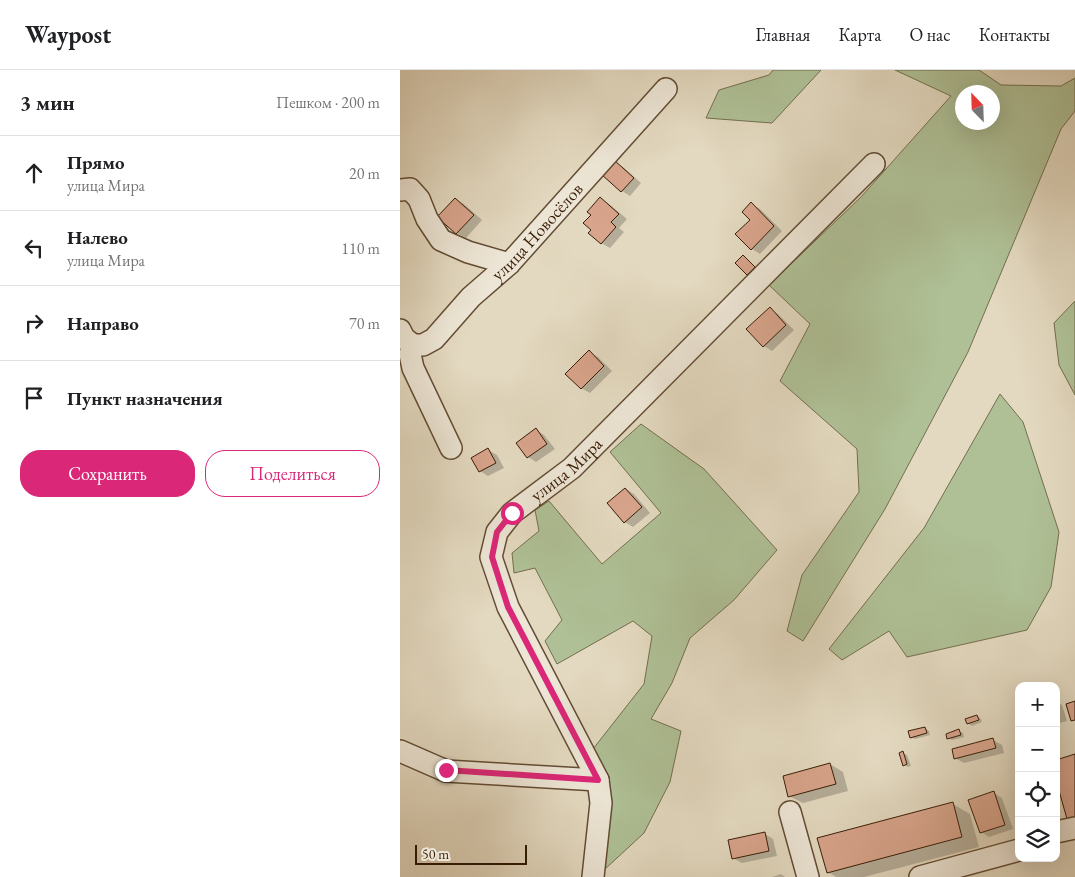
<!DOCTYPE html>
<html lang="ru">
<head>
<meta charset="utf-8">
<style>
  body { margin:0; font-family:"EB Garamond",serif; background:#f2f2f2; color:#202124 }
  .controls { position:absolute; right:15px; bottom:15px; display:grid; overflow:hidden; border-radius:10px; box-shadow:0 5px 20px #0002 }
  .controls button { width:45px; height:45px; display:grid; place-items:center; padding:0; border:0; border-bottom:1px solid #e0e0e0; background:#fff; color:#202124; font:25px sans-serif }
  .compass { position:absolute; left:555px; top:15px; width:45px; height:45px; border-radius:50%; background:#fff; box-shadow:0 5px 20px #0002; rotate:337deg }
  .scale { position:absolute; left:15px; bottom:12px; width:112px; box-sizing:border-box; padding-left:5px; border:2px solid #381d06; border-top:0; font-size:14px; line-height:18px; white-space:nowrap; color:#381d06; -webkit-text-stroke:4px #ede6d6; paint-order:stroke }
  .stop { position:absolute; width:15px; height:15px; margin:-11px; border:4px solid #db2777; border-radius:50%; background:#fff }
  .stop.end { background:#db2777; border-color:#fff; box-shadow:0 1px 5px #0008 }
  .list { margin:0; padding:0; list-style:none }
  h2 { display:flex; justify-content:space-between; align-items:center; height:65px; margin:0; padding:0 20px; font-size:21px }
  h2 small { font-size:16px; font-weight:400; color:#757577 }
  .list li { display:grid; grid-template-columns:32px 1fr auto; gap:15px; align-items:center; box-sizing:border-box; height:75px; padding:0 20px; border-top:1px solid #e0e0e0 }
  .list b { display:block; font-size:19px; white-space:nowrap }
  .list p { margin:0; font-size:16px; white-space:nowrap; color:#757577 }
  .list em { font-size:16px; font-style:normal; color:#757577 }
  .actions { display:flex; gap:10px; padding:15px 20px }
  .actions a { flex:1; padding:11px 0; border:1px solid #db2777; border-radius:20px; text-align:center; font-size:18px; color:#db2777 }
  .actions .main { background:#db2777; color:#fff }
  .icon { flex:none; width:28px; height:28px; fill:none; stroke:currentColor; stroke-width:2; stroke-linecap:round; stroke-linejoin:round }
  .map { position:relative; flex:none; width:675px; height:807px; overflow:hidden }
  header { display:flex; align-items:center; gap:30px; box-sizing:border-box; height:70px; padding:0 25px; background:#fff; border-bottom:1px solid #e0e0e0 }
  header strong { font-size:24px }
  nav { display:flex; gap:28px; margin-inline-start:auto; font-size:18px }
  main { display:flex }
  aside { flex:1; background:#fff }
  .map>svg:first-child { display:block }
</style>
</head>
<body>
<header>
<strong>Waypost</strong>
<nav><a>Главная</a><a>Карта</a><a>О нас</a><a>Контакты</a></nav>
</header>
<main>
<aside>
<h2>3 мин<small>Пешком · 200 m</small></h2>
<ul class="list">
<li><svg class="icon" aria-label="ahead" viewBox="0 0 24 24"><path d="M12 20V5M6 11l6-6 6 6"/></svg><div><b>Прямо</b><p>улица Мира</p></div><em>20 m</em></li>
<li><svg class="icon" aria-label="left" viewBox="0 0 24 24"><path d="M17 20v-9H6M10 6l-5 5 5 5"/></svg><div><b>Налево</b><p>улица Мира</p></div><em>110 m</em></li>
<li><svg class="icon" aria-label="right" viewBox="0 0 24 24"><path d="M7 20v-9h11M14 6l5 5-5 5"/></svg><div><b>Направо</b></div><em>70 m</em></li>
<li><svg class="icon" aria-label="arrive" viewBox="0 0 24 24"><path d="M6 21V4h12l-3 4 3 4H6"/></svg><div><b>Пункт назначения</b></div></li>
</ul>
<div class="actions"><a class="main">Сохранить</a><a>Поделиться</a></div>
</aside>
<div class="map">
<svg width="675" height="807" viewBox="0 0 675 807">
  <rect width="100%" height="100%" fill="#e3d9c0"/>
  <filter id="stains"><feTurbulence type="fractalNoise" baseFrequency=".004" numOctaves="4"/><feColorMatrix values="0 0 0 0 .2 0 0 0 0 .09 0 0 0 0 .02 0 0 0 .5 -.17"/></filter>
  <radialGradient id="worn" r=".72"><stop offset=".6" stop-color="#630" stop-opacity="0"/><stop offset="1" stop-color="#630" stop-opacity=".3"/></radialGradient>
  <g fill="#afc096" stroke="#746e4e" fill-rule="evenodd">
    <path d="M373,0H421L372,53L306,48L319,20L369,5Z"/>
    <path d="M495,0H579L601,15L661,16L675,8V41L661,59L568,282L485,439L403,571L387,561L402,505L459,422L457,379L380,311L410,254L369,215L461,127L551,26ZM592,22V52H562V22Z"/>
    <path d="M675,231V325L659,295L654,253Z"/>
    <path d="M600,324L623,352L659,462L651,517L627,560L507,587L489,561L442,590L429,579L524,458Z"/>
    <path d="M241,354L304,399L377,480L334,530L290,568L272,613L251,649L281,661L270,712L244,763L204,800L193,679L244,614L252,566L233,551L157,594L145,571L162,550L135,498L114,503L112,483L139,461L135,440L149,431L202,494L261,443L210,382Z"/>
  </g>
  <g fill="#0003">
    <path d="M214,92L223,97L241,113L230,126L222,121Z"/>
    <path d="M55,129L64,134L82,150L66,168L57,163L39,147Z"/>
    <path d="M200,129L209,134L227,149L219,158L224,162L210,178L201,173L193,160Z"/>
    <path d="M351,134L360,139L382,161L360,184L352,179Z"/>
    <path d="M370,239L378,244L394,260L372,281L364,276Z"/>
    <path d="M189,282L198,287L212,301L190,323L181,318Z"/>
    <path d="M136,360L144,365L155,379L136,392L128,387Z"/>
    <path d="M88,380L97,385L104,398L88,406L80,401Z"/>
    <path d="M226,419L234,424L250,443L233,457L225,452Z"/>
    <path d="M656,631L662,635L667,651L656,654Z"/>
    <path d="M577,646L581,649L582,652L572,656L568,653Z"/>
    <path d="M525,658L529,661L530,665L515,669L511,667Z"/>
    <path d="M559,661L563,663L564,667L552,670L548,668Z"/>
    <path d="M593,670L602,675L604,683L564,693L555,688Z"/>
    <path d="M503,683L507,685L511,696L508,697L504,695Z"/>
    <path d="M430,694L443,702L448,721L403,733L389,726Z"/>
    <path d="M594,723L602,728L613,759L589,767L581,762Z"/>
    <path d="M553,734L570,744L579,777L464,807H436L428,802Z"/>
    <path d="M365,764L373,769L377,786L342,793L333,788Z"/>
    <path d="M381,804L385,807H372Z"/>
  </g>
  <g fill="#d8a48c" stroke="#381d06">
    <path d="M214,90L234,108L221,122L201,104Z"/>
    <path d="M200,127L219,144L211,152L216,157L201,174L188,163L191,160L183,153L191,145L187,142Z"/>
    <path d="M55,128L74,145L56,164L37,147Z"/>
    <path d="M351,132L374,156L351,180L335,164L350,150L342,142Z"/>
    <path d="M343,185L355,197L347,205L335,193Z"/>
    <path d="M370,237L386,255L363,277L346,259Z"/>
    <path d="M189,280L204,296L181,319L165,304Z"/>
    <path d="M136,358L147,374L127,388L116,373Z"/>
    <path d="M88,378L96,393L79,402L71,388Z"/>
    <path d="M225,418L242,437L224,453L207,433Z"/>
    <path d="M675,631V650L671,651L666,634Z"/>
    <path d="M577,645L579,650L567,654L565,649Z"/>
    <path d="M525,657L527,663L510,668L508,661Z"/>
    <path d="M559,659L561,665L547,669L546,664Z"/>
    <path d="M593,668L596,678L554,689L552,679Z"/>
    <path d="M503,681L507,694L503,696L499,683Z"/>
    <path d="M675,684V747L667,749L656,710V690Z"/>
    <path d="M430,693L436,714L388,727L383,706Z"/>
    <path d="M594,721L605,755L580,763L568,730Z"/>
    <path d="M553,732L562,767L427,803L417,768Z"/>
    <path d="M365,762L369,781L332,789L328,770Z"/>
  </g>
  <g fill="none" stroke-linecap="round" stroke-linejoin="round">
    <defs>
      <g id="minor">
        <path d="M0,120L10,119L19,129L27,149L41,170L68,182L109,194"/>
        <path id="s1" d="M0,260L4,268L13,275H23L34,269L71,227L109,194L266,19"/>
        <path d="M13,275L10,284L13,298L51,378"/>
        <path d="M0,681L46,701L198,710"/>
        <path d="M390,742L408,807"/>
        <path d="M656,762L675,758"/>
        <path id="s2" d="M193,807L201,733L198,710L108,537L91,487L97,462L112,443L172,398L474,94"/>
        <path d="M520,807L619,780"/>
      </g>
    </defs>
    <use href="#minor" stroke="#634c34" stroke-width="24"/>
    <use href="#minor" stroke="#ede6d6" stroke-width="21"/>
  </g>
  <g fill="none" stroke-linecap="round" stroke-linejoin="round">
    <path stroke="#db2777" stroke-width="6" d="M46,700L198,710L108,537L92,487L97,462L112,443"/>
  </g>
  <g text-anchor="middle" stroke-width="4" stroke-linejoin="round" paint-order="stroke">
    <g font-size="18" fill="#381d06" stroke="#ede6d6">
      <text dy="6" stroke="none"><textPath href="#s1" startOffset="192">улица Новосёлов</textPath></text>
      <text dy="6" stroke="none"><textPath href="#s2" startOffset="465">улица Мира</textPath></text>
    </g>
  </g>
  <rect width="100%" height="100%" filter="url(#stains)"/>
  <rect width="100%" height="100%" fill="url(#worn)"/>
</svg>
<div class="controls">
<button>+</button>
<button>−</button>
<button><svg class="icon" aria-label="locate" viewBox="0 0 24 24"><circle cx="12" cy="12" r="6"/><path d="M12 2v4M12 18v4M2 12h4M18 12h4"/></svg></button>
<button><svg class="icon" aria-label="layers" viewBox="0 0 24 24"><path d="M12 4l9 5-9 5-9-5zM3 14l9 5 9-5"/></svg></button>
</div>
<svg class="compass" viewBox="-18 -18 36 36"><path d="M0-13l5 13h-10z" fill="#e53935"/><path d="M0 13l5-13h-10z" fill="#757577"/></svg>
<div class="scale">50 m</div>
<div class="stop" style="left:112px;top:443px"></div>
<div class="stop end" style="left:46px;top:700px"></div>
</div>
</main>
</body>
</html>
